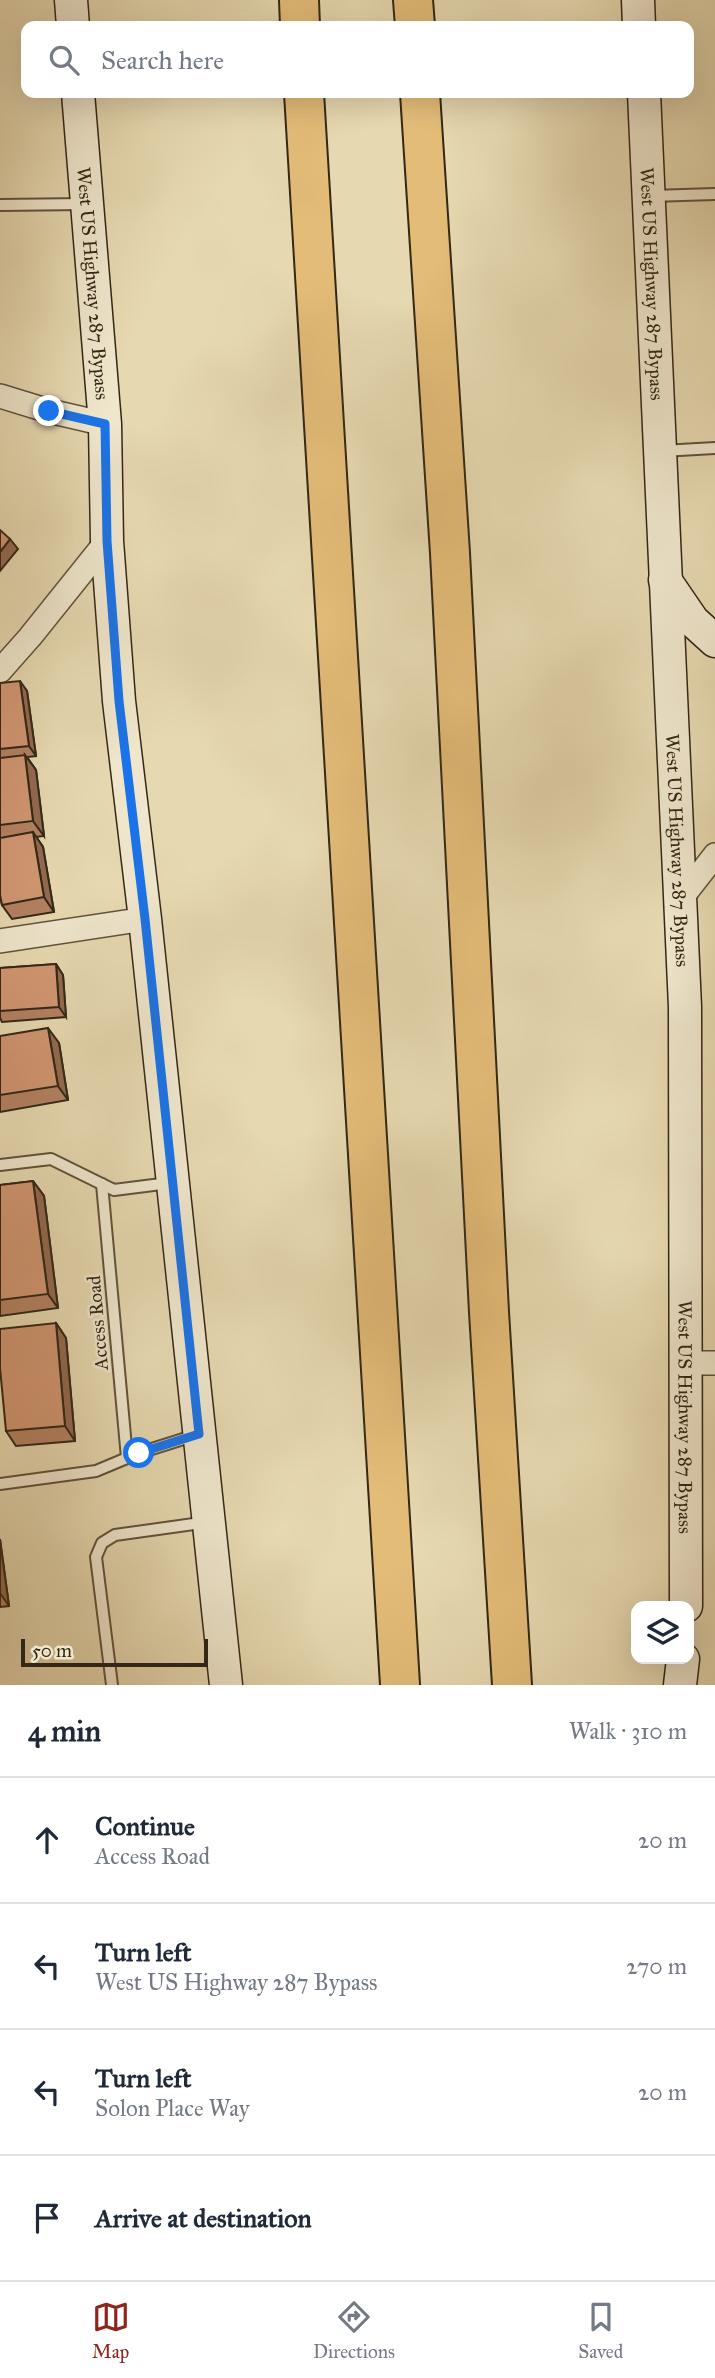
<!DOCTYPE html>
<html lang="en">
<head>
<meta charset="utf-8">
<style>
  body { margin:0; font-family:"IM FELL Great Primer",serif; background:#f2f2f3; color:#1f2937 }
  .controls { position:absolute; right:21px; bottom:21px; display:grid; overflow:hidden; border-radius:14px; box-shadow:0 7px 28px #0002 }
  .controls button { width:63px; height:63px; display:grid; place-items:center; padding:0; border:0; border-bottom:2px solid #e0e1e3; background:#fff; color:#1f2937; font:35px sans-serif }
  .scale { position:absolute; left:21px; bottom:18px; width:187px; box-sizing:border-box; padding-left:7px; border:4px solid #342716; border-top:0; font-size:19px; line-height:24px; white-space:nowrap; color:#342716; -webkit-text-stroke:5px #efe6cc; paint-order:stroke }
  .stop { position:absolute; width:21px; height:21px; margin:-16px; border:5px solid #1a73e8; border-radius:50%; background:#fff }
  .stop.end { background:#1a73e8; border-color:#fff; box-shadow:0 2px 7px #0008 }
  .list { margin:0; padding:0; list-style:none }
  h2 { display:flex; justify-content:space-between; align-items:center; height:91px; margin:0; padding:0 28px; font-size:30px }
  h2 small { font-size:23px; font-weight:400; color:#747a83 }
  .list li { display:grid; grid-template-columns:46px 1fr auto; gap:21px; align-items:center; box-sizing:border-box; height:126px; padding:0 28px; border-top:2px solid #e0e1e3 }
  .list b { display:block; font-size:26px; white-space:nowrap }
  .list p { margin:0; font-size:23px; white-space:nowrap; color:#747a83 }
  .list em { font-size:23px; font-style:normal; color:#747a83 }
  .icon { flex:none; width:38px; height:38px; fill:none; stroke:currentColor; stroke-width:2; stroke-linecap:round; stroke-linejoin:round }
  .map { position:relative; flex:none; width:715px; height:1685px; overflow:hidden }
  .search { position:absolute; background:#fff; box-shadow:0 7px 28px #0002; left:21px; right:21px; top:21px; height:77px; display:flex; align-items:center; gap:18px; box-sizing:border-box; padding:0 24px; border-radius:14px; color:#747a83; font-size:26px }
  .sheet { height:595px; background:#fff }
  nav { display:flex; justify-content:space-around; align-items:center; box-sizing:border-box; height:98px; border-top:2px solid #e0e1e3; background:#fff; font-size:19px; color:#747a83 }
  nav a { display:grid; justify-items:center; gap:4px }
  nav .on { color:#8f2418 }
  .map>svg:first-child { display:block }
</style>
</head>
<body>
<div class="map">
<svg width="715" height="1685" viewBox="0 0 715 1685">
  <rect width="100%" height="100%" fill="#e6d8b0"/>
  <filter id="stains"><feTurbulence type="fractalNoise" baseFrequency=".00286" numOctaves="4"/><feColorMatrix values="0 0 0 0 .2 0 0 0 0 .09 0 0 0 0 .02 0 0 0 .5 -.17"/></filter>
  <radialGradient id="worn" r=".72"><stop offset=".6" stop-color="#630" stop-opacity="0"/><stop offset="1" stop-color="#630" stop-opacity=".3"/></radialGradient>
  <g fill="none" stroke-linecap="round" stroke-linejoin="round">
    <defs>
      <g id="lane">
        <path d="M651,196L715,194"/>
        <path d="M0,205L84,204"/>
        <path d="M662,451L715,448"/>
        <path d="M0,1165L51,1159L114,1190L169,1183"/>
        <path d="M102,1184L127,1458"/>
        <path d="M0,1484L96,1471L139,1453L196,1435"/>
        <path d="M112,1685L96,1557L102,1543L115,1535L208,1522"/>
      </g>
      <g id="street">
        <path d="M0,396L49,411L105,424"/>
        <path d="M0,671L30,637L107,541"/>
        <path d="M680,900L715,855"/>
        <path d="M0,941L145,919"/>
        <path d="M686,1363H715"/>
      </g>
      <g id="secondary">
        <path d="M71,0L73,26"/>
        <path d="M638,0L639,26"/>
        <path id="s1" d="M78,93L105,424L107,541L119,701L145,919L226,1685"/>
        <path id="s2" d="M644,93L685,1007L686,1606"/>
        <path d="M665,580L693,621L715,641"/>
        <path d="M680,1685L683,1659"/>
      </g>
      <g id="highway">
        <path d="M299,0L300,26"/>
        <path d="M413,0L415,26"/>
        <path d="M304,93L400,1685"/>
        <path d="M420,93L450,553L489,1312L512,1685"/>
      </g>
    </defs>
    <use href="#lane" stroke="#60533c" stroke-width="14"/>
    <use href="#street" stroke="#60533c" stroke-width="26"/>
    <use href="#secondary" stroke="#342716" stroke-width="35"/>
    <use href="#highway" stroke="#342716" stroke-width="42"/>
    <use href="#lane" stroke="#efe6cc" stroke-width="10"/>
    <use href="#street" stroke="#efe6cc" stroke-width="23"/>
    <use href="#secondary" stroke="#efe6cc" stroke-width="32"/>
    <use href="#highway" stroke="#e3bc78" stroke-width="38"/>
  </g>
  <g fill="#b38162" stroke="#342716" stroke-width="2">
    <path d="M0,683L27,691L36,756L27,757L36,770L44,836L36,837L43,847L54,912L12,919L2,905L0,895Z"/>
    <path d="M56,964L63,975L66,1017L2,1022L0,1018V968Z"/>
    <path d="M0,1036L59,1043L68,1100L0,1112Z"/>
    <path d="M33,1181L44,1196L58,1308L0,1316V1185Z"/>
    <path d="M56,1323L66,1338L75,1441L16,1446L6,1431Z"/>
    <path d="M0,1539L9,1606L0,1607Z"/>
  </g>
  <g fill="#926950" stroke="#342716" stroke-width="2">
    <path d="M10,539L18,549L0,571V552Z"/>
    <path d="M20,681L27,691L36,756L29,746Z"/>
    <path d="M25,755L36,770L44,836L33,821Z"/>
    <path d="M33,832L43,847L54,912L44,897Z"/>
    <path d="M56,964L63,975L66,1017L59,1007Z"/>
    <path d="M48,1028L59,1043L68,1100L58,1086Z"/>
    <path d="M33,1181L44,1196L58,1308L48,1294Z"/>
    <path d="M56,1323L66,1338L75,1441L65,1426Z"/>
    <path d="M0,1539V1540L9,1606L0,1593Z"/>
  </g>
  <g fill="#d09672" stroke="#342716" stroke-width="2">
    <path d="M0,530L10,539L0,552Z"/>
    <path d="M20,681L29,746L0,749V683Z"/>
    <path d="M25,755L33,821L0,825V758Z"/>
    <path d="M33,832L44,897L2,905L0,895V838Z"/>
    <path d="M56,964L59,1007L0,1011V968Z"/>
    <path d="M48,1028L58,1086L0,1095V1036Z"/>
    <path d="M33,1181L48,1294L0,1300V1185Z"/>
    <path d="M56,1323L65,1426L6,1431L0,1368V1329Z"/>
  </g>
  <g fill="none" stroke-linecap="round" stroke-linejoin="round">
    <path stroke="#1a73e8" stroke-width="9" d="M49,411L105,424L107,541L119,701L145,919L199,1434L139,1453"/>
  </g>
  <g text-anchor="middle" stroke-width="5" stroke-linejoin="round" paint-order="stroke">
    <g font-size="19" fill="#342716" stroke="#efe6cc">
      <text dy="7" stroke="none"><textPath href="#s1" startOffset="191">West US Highway 287 Bypass</textPath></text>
      <text dy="7" stroke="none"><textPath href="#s2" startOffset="191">West US Highway 287 Bypass</textPath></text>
      <text dy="7" stroke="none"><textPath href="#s2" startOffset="758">West US Highway 287 Bypass</textPath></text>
      <text transform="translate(97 1323) rotate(-95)" y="7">Access Road</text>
      <text dy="7" stroke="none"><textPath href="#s2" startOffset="1325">West US Highway 287 Bypass</textPath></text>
    </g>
  </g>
  <rect width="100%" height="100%" filter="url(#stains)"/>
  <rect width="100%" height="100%" fill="url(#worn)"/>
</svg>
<div class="controls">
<button><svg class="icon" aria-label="layers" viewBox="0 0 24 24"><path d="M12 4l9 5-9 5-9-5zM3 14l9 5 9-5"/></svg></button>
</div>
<div class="scale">50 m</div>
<div class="stop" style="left:139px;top:1453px"></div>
<div class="stop end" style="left:49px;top:411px"></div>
<div class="search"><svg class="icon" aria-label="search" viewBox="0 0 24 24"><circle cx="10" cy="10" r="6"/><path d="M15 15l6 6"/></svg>Search here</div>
</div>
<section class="sheet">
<h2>4 min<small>Walk · 310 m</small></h2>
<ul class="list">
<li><svg class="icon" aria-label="ahead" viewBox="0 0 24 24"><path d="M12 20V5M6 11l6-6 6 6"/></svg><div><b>Continue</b><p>Access Road</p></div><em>20 m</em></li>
<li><svg class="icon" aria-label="left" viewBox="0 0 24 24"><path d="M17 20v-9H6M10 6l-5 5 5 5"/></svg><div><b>Turn left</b><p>West US Highway 287 Bypass</p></div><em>270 m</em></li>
<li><svg class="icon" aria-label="left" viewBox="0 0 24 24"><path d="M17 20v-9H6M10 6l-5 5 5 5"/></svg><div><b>Turn left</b><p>Solon Place Way</p></div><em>20 m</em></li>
<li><svg class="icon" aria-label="arrive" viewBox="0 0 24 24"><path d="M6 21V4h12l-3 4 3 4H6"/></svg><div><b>Arrive at destination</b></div></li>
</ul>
</section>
<nav>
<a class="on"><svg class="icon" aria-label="map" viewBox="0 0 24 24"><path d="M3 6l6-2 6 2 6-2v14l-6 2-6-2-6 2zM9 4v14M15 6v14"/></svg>Map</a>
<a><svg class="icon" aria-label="directions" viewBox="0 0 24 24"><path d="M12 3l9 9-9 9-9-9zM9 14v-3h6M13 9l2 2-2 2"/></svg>Directions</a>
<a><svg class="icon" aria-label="saved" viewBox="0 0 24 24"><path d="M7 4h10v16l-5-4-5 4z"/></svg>Saved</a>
</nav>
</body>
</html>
